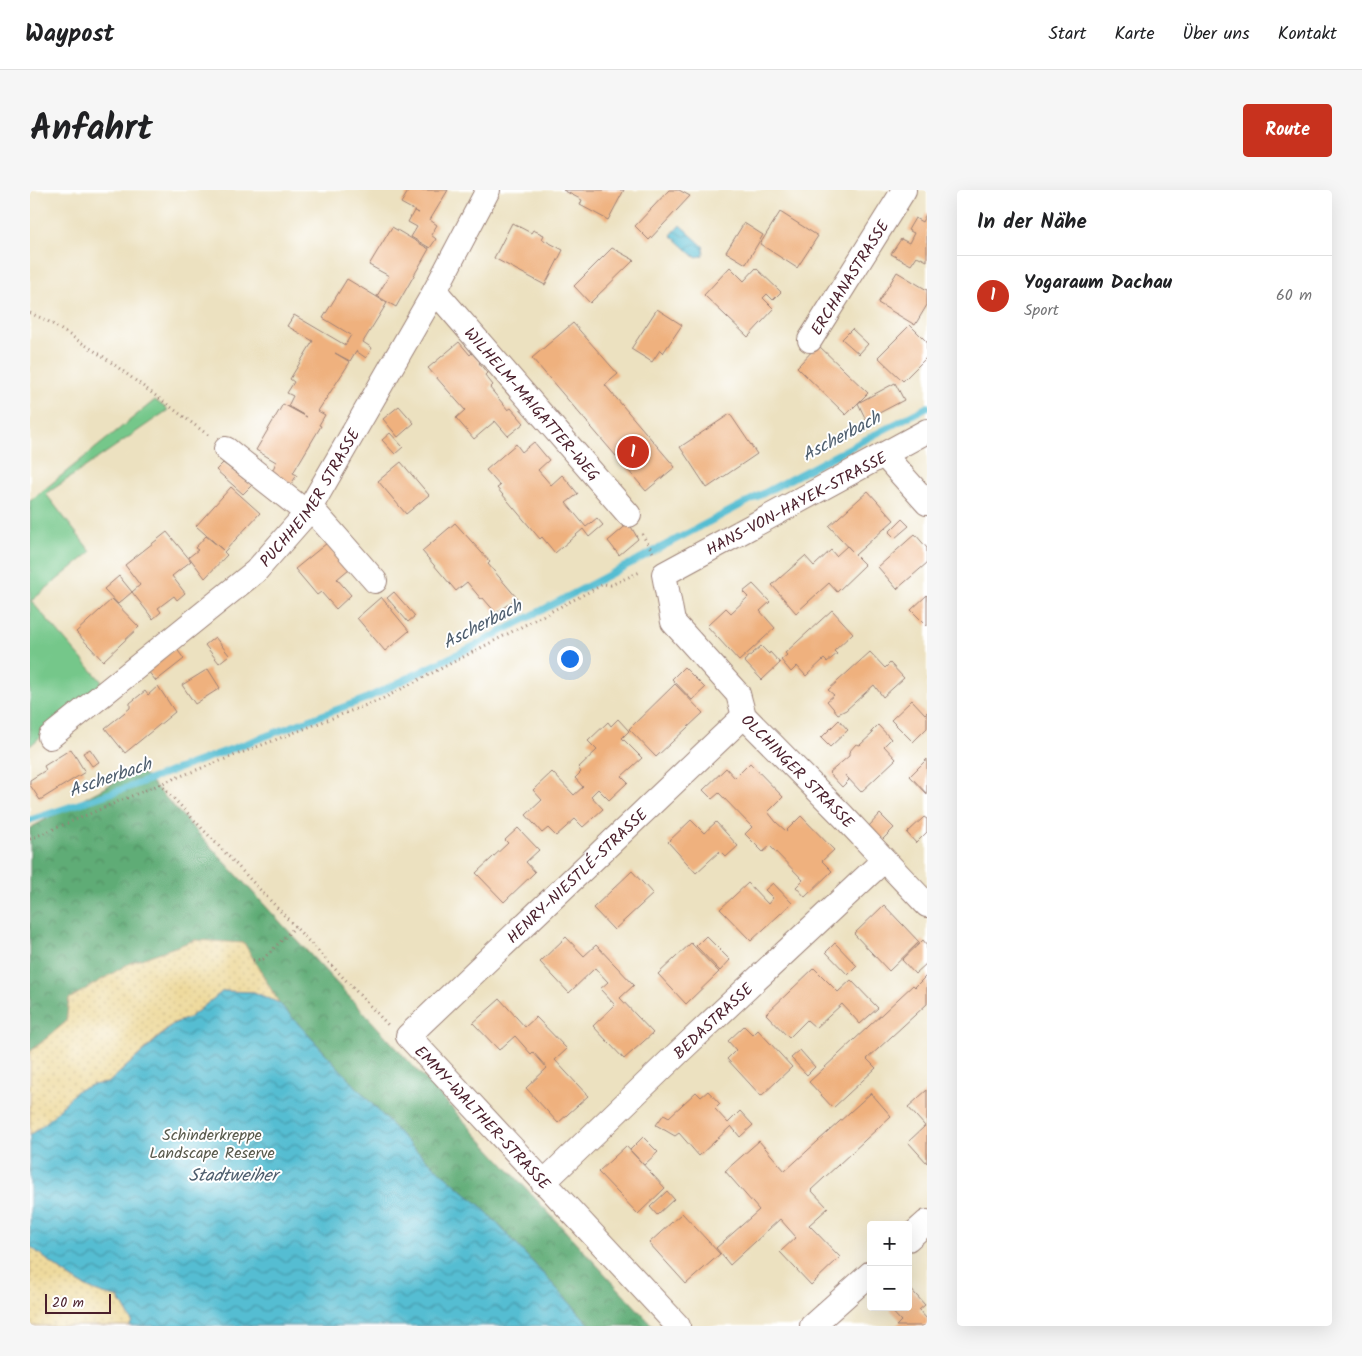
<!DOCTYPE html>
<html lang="de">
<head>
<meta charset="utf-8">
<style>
  body { margin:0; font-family:Kalam,sans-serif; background:#f6f6f6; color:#202124 }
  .controls { position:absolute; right:15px; bottom:15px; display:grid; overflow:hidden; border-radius:5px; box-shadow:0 5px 20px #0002 }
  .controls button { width:45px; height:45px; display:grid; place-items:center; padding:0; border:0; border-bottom:1px solid #e0e0e0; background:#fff; color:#202124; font:25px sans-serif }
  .scale { position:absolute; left:15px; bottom:12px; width:66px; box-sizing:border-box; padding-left:5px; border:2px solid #4a1f2b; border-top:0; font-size:14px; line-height:18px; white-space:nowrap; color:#4a1f2b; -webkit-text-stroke:4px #fff; paint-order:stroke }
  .you { position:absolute; left:539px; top:468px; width:18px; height:18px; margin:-12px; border:4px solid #fff; border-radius:50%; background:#1a73e8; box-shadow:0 0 0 8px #1a73e833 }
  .badge { display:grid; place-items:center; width:32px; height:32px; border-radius:50%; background:#c8321e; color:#fff; font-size:16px; font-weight:700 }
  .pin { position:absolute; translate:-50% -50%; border:2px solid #fff; box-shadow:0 1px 5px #0006 }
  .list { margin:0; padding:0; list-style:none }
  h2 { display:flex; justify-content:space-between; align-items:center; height:65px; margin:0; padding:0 20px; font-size:21px }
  h2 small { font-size:16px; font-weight:400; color:#757577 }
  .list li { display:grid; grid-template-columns:32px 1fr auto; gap:15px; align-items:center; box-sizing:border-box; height:80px; padding:0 20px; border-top:1px solid #e0e0e0 }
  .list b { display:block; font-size:19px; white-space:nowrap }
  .list p { margin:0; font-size:16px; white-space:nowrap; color:#757577 }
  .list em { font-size:16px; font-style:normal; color:#757577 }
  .map { position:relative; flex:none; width:897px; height:1136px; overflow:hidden; border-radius:5px }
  header { display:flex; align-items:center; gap:30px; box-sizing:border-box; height:70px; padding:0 25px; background:#fff; border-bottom:1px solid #e0e0e0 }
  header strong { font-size:24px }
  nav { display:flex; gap:28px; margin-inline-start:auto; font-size:18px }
  .intro { display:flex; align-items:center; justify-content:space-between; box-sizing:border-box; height:120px; padding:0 30px }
  h1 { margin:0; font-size:35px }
  .button { padding:12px 22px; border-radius:5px; background:#c8321e; color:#fff; font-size:18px; font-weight:700 }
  main { display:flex; gap:30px; padding:0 30px }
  aside { flex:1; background:#fff; border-radius:5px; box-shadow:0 5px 20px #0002 }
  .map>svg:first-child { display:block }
</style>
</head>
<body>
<header>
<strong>Waypost</strong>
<nav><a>Start</a><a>Karte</a><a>Über uns</a><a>Kontakt</a></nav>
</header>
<div class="intro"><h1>Anfahrt</h1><a class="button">Route</a></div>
<main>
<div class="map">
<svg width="897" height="1136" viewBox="0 0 897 1136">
  <defs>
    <pattern id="forest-crowns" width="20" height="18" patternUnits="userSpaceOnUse" patternTransform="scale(1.25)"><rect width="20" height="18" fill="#5fac76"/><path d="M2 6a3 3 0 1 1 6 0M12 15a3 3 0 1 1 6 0" fill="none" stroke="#508b61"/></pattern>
    <pattern id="sand-dots" width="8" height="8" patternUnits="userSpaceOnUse" patternTransform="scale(1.25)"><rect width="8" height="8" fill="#eeda9e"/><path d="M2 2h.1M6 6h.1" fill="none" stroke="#cebb88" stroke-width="1.8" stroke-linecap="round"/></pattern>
    <pattern id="water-waves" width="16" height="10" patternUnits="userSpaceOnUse" patternTransform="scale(1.25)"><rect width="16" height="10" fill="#55bdd2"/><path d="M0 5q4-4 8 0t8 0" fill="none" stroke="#4899ab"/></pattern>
  </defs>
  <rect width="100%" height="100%" fill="#fff"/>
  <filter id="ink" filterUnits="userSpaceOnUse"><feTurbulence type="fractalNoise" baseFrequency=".02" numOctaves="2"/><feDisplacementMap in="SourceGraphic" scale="10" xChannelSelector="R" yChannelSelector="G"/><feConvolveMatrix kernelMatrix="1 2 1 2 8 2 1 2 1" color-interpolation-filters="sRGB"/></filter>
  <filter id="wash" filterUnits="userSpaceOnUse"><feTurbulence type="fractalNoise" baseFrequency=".0096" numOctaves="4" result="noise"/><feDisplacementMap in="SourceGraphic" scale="20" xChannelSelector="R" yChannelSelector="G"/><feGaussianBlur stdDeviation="1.12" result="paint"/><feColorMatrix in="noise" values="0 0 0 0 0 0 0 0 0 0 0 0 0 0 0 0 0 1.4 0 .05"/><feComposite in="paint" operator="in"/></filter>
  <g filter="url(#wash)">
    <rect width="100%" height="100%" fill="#ece1c0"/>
    <path fill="#74c78a" stroke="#5f735a" d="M125,210L138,220L16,304L61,362L1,411L72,492L0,556V311Z"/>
    <path fill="url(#forest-crowns)" stroke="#546650" d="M109,579L623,1136H561L454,1019L381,956L249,813L213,753L36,832L0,862V638Z"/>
    <g fill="url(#sand-dots)" stroke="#9c7c64">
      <path d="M165,750L214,753L249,813L224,802L193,801L159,828L144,833L78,893L62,895L0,946V862L36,832L39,809L100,773Z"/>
      <path d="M0,1056C26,1077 54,1103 88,1107L102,1131L100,1136H0Z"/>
    </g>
    <g fill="url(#water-waves)" stroke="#506e7e">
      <path d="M650,35L674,57L673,58L674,63L672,66L665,67L641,45Z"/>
      <path d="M193,801L224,802L249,813L381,956L454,1019L561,1136H100L102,1131L88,1107C54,1103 27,1077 0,1056V946L21,928L46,901L62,895L78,893L145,833L159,828Z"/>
    </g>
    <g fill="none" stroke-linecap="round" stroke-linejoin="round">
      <path stroke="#55bdd2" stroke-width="7" d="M0,630L102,596L335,509L444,456L897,217"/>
    </g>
    <g id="blocks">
      <g fill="#efb17e">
        <path d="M379,0H418L400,30L407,35L401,45L406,49L400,58L381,47L387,37L378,32L384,21L389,23L371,13Z"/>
        <path d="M533,0H594L578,30L550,15L552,10Z"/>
        <path d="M639,0H649L660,6L619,50L605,36Z"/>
        <path d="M750,22L788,46L767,78L730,54Z"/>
        <path d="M897,22V71L887,66L881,75L861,64L871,49L879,53L884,43L878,40L885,28L892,32Z"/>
        <path d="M482,33L501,43L503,40L514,45L512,49L533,60L515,95L464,68Z"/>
        <path d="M714,33L733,45L716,74L696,62Z"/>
        <path d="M362,37L399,59L366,117L347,106L359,86L339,75Z"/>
        <path d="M582,58L604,70L560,113L544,96Z"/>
        <path d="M700,77L714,91L726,78L751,102L743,110L737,104L733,108L744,119L718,147L674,105Z"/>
        <path d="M867,82L897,100V115L885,135L848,113Z"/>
        <path d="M317,89L357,113L333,152L342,158L336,168L326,161L320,171L305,163L320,172L288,221L295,225L289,235L291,236L263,283L267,285L261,294L242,282L246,272L226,260L253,214L277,227L258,216L263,206L257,203L264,192L260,189L283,151L257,136L264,125L315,155L321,145L293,128Z"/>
        <path d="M627,119L652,135L633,163L630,160L622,172L601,159Z"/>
        <path d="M543,133L588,184L575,195L645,277L616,301L502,168Z"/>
        <path d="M880,135L897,152V167L873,191L848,167Z"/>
        <path d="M822,139L838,154L829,164L812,149Z"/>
        <path d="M429,152L440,165L442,163L450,172L449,173L457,183L455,185L463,195L460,198L478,220L481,218L494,233L478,246L465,231L444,249L426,228L435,220L398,178Z"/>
        <path d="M788,155L838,203L816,225L767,177Z"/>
        <path d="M865,193L874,210L836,230L828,213Z"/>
        <path d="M369,216L384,233L368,247L353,229Z"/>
        <path d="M700,224L727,264L677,298L650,257Z"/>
        <path d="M360,243L373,257L365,264L352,250Z"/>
        <path d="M504,252L519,270L508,280L521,295L532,285L540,294L548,304L536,313L556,337L567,328L573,335L559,347L553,339L525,363L512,347L510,349L467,298L470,296L456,280L486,254L492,262Z"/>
        <path d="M371,272L399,305L376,324L348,291Z"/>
        <path d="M193,273L222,295L213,304L186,280Z"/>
        <path d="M201,297L230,323L194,362L197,365L175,388L159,367L168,360L165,358L176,346L193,360L166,336Z"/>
        <path d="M838,301L864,330L825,365L835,375L807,402L799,393L766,423L742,395L775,366L784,376L801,360L806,366L817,356L822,361L799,336Z"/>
        <path d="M872,329L879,336L865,348L859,342Z"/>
        <path d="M425,333L460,372L458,374L487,408L466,423L453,408L451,409L437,392L426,401L392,361Z"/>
        <path d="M599,333L608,349L589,365L578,351Z"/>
        <path d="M137,342L161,371L142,386L155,403L147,410L144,406L128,418L131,422L123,429L102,402L88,414L74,399L89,386L102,402L110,395L95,375Z"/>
        <path d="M885,344L897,358V373L867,399L848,377Z"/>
        <path d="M297,353L319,379L307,389L321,405L306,419L291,402L287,405L265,379Z"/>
        <path d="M723,394L740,412L730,421L745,438L709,471L677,436L696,418L701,423L718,407L713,402Z"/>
        <path d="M364,402L385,426L378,432L357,408Z"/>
        <path d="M897,405V436L881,420Z"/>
        <path d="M351,407L379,441L355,461L327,428Z"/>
        <path d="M82,409L109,437L73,471L46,442Z"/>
        <path d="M802,420L823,443L804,461L807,464L797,472L794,469L776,486L767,476L761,482L751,470L757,465L755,463Z"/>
        <path d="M185,447L199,465L189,473L175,455Z"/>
        <path d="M731,456L739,464L740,462L750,473L732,490L714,471Z"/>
        <path d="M146,458L154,469L126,491L117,480Z"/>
        <path d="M840,462L855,478L860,473L874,488L853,507L844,495L816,520L808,524L797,511L804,505L798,500Z"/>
        <path d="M654,477L675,498L662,510L642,489Z"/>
        <path d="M178,479L190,498L165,514L152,495Z"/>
        <path d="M645,494L673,523L626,567L599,539Z"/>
        <path d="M128,496L145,522L95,563L75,538L100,518V513L115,501L118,505Z"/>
        <path d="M882,510L895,524L897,522V538L883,552L861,530Z"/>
        <path d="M588,529L599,541L592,548L612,568L592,586L598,592L579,610L568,599L561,606L573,619L553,637L545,629L526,646L518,638L512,643L496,625L512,610L503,600L522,582L544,605L553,597L545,588L551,582L548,578L567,560L558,551L578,532L581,536Z"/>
        <path d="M809,530L818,540L800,557L791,548Z"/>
        <path d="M848,535L861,549L854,556L866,569L831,602L815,585L819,590L812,597L799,583L819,566V562L826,554L830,555L843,543L841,542Z"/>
        <path d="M41,559L55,582L10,610L0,595V590L16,580L14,576Z"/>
        <path d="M60,559L69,572L62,576L53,563Z"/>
        <path d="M897,569V604L880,586Z"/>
        <path d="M720,573L753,607L738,622L746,632L756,641L771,626L804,660L792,671L802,681L775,707L766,697L773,690L740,656L733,662L715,644L722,637L689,603L682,609L673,600L696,578L705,588Z"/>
        <path d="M850,624L864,638L851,651L838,637Z"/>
        <path d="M894,627L897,629V642L886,653L877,643Z"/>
        <path d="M661,630L674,643L686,632L708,656L696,667L690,661L666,683L638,652Z"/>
        <path d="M488,638L509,660L496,672L505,682L474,712L446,683L478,653L475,650Z"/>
        <path d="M602,681L623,704L584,740L563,718Z"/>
        <path d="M718,693L738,714L743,708L735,700L743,693L762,713L721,751L690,719Z"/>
        <path d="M854,715L889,752L859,781L824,744Z"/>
        <path d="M676,746L700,770L690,781L666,756Z"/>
        <path d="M536,747L554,766L566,755L604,795L590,808L623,843L594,869L563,836L585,815L570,799L578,792L565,778L539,803L510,772Z"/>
        <path d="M893,750L897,755V773L885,784L872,770Z"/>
        <path d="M661,753L689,782L656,814L628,784Z"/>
        <path d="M805,753L827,776L818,785L796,762Z"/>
        <path d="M784,778L808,802L821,790L848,818L830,834L812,814L786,838L777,830L759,848L736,824Z"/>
        <path d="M897,785V814L837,869L846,878L803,918L779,892L883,795L885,797Z"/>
        <path d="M470,809L495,837L506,827L537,859L525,870L558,906L528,933L496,898L517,878L503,862L501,864L485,846L469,860L443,833Z"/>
        <path d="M714,836L723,845L728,840L762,877L731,906L697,869L706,860L698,851Z"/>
        <path d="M770,860L785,877L777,885L761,868Z"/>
        <path d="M897,900V973L878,952L895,936L878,917Z"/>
        <path d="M678,901L690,914L685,919L698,933L710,921L723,935L710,947L701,936L669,966L649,943L645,946L626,935L634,924L639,927L666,902L671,907Z"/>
        <path d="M841,903L861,926L781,1000L798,1018L779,1035L810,1067L781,1095L750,1062L766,1047L750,1029L700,1075L686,1058L729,1020L695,981L729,951L755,981Z"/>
        <path d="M613,947L628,962L614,975L600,960Z"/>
        <path d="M596,956L635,998L608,1024L568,982Z"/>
        <path d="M637,1001L644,1009L627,1025L620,1017Z"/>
        <path d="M652,1023L690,1064L656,1094L619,1053Z"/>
        <path d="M878,1096L895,1115L889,1120L897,1129V1136H866L871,1131L858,1117H878Z"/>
      </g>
    </g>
  </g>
  <g filter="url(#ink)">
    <use href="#blocks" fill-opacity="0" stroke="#9b8076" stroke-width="1"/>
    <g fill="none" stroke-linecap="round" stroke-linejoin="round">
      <defs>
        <g id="street">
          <path id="s1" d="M405,101L599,325"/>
          <path id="s2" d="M780,150L874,0"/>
          <path id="s3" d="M897,241L634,384L643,432L708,504L714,526L813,626L897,715"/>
          <path d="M196,259L277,323"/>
          <path d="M854,265L897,313"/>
          <path d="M281,318L345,391"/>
          <path id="s4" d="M20,547L226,381L277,323L405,101L458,0"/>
          <path id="s5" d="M513,993L648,863L854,670"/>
          <path d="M878,1049L897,1032"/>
          <path id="s6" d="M648,1136L378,846L714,526"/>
          <path d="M782,1136L841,1083"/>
        </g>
      </defs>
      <use href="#street" stroke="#9b8076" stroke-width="26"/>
      <g stroke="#9b8076" stroke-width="3" stroke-dasharray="1 4" stroke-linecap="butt">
        <path d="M0,123L16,130L74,167L178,245"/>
        <path d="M612,344L624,364"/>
        <path d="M130,594L359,836"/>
        <path d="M0,649L130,594L352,509L574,394L581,395L612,381"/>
        <path d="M223,770L233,769L265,737"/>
      </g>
      <use href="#street" stroke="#fff" stroke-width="24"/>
    </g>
  </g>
  <g text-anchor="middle" stroke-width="4" stroke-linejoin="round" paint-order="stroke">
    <g font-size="16" fill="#4a1f2b" stroke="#fff">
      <text dy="6" stroke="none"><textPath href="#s2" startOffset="74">ERCHANASTRASSE</textPath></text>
      <text dy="6" stroke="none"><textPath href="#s1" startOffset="149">WILHELM-MAIGATTER-WEG</textPath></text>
      <text dy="6" stroke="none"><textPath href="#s4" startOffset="356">PUCHHEIMER STRASSE</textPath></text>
      <text transform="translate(766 313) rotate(-28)" y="6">HANS-VON-HAYEK-STRASSE</text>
      <text dy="6" stroke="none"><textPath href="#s3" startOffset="545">OLCHINGER STRASSE</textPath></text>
      <text dy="6" stroke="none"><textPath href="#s6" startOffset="629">HENRY-NIESTLÉ-STRASSE</textPath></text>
      <text dy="6" stroke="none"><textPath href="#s5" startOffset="235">BEDASTRASSE</textPath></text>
      <text transform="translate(453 927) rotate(47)" y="6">EMMY-WALTHER-STRASSE</text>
    </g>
    <g font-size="16" fill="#595a4c" stroke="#fff">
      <text x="182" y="950">Schinderkreppe<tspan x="182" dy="18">Landscape Reserve</tspan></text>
    </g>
    <g font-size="18" font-style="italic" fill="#4e5e6e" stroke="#fff">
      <text transform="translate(811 246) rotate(-28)" y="6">Ascherbach</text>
      <text transform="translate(452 434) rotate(-27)" y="6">Ascherbach</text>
      <text transform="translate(80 587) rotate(-19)" y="6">Ascherbach</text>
      <text x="203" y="991">Stadtweiher</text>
    </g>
  </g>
</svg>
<div class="controls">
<button>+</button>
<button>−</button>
</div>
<div class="scale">20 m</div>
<div class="you"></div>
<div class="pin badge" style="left:603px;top:262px">1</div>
</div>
<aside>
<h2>In der Nähe<small></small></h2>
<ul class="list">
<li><span class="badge">1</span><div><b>Yogaraum Dachau</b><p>Sport</p></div><em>60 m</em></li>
</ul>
</aside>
</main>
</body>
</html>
